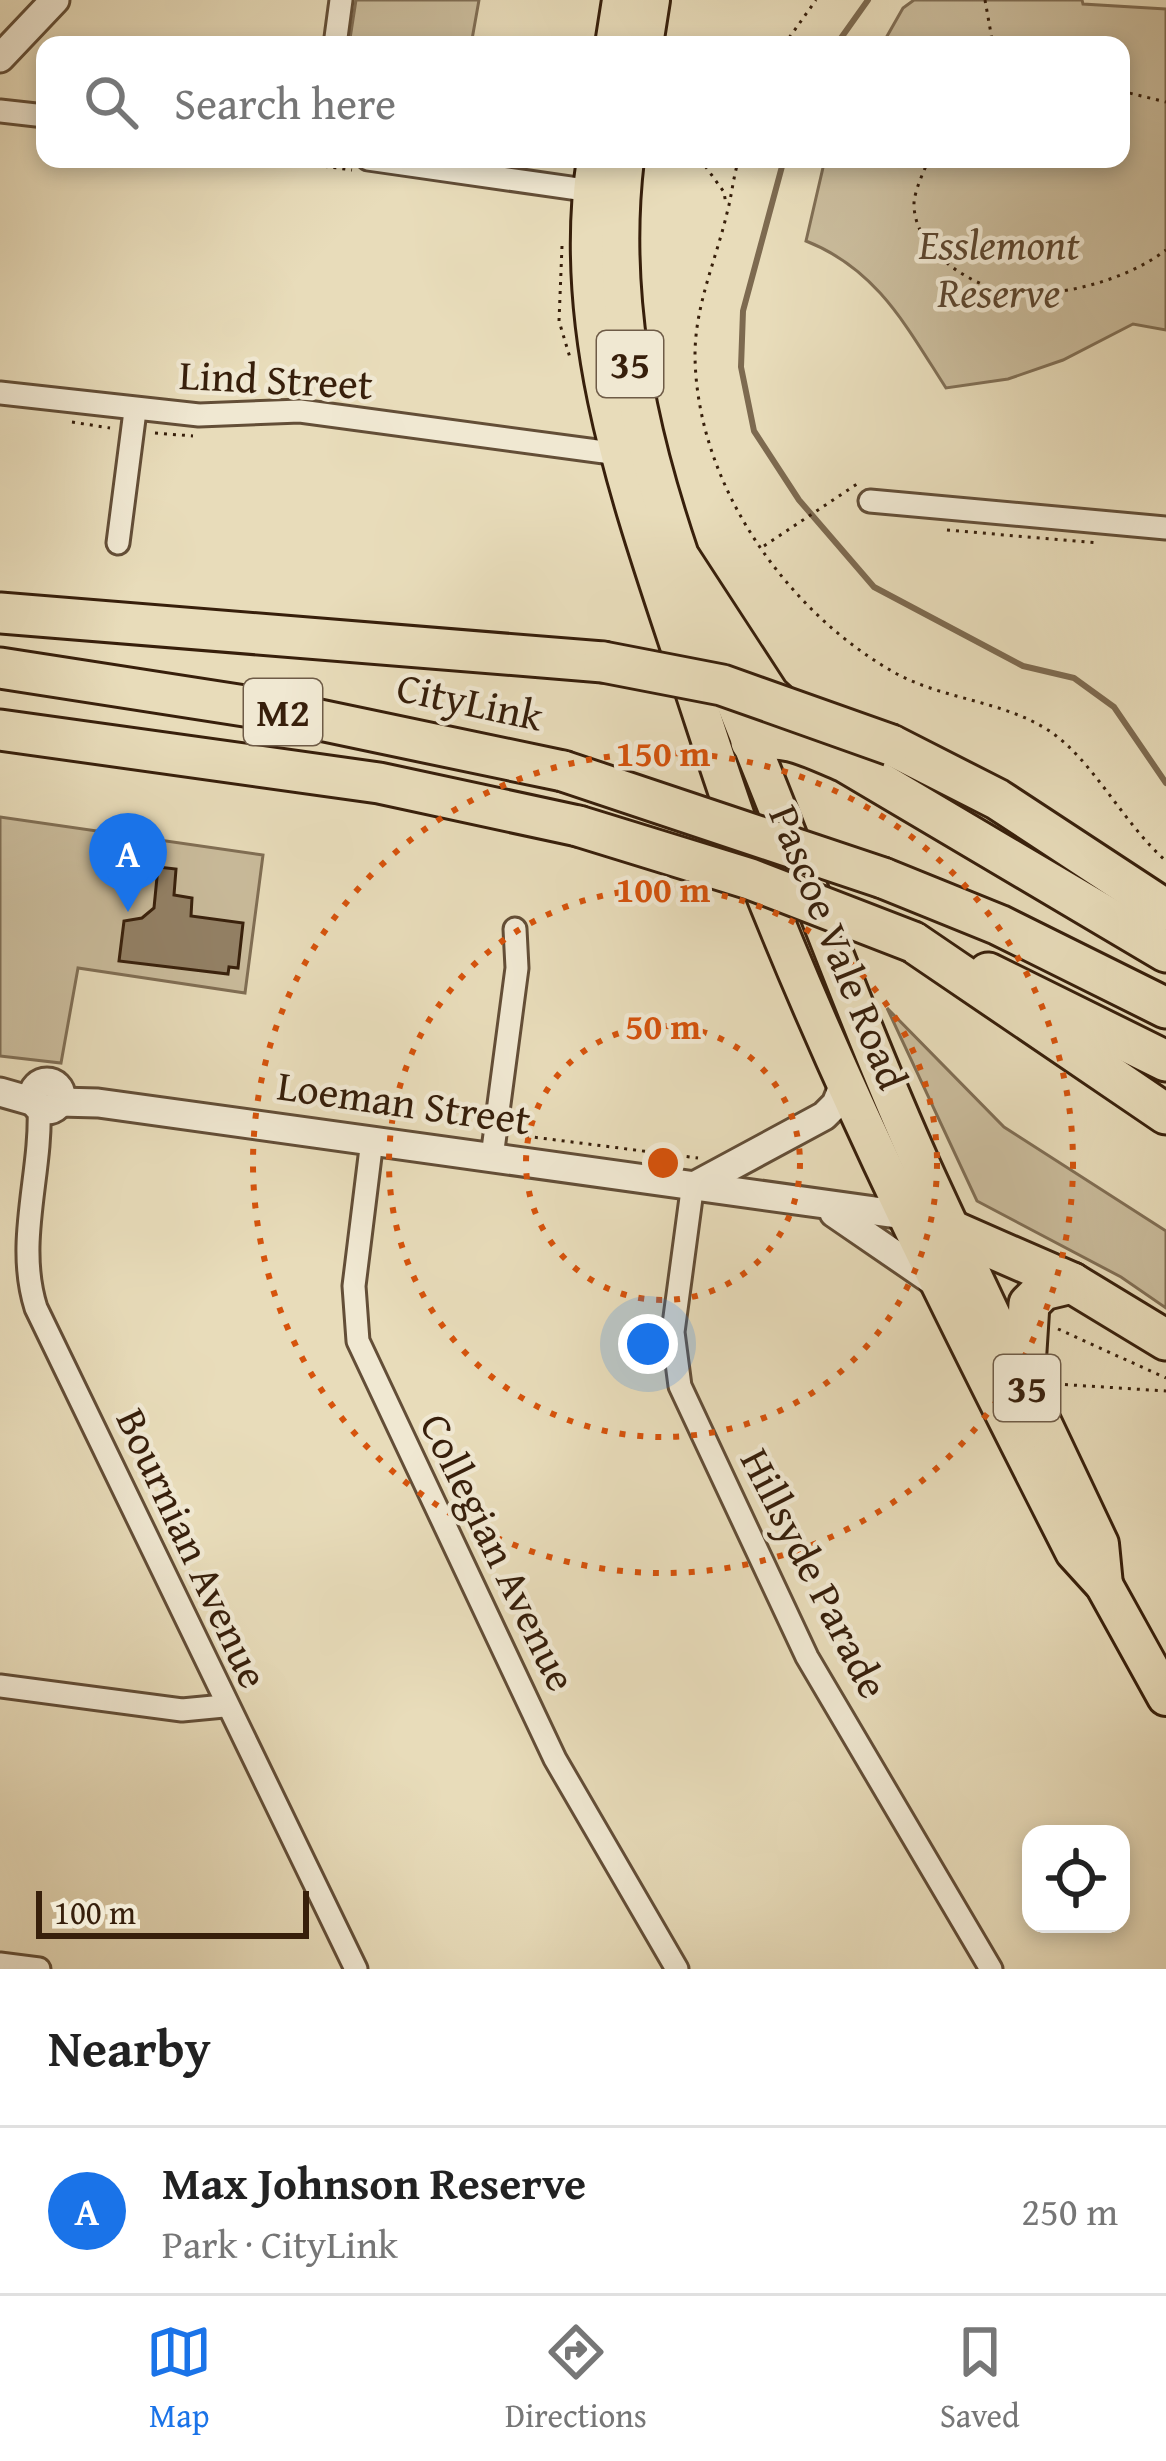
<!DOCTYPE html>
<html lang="en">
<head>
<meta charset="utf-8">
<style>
  body { margin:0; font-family:"Gentium Book Plus",serif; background:#f2f2f2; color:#222 }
  .controls { position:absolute; right:36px; bottom:36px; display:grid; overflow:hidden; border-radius:24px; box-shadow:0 6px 18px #0003 }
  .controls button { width:108px; height:108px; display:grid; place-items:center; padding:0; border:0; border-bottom:3px solid #e0e0e0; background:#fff; color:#222; font:60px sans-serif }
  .scale { position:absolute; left:36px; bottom:30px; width:273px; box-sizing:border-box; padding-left:12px; border:6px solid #371f0b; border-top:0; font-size:33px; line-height:42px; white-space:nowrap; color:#371f0b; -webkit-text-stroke:9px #f0e8d2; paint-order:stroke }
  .you { position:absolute; left:648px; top:1344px; width:42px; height:42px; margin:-30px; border:9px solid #fff; border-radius:50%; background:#1a73e8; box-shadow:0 0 0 18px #1a73e833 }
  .badge { display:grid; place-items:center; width:78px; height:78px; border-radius:50%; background:#1a73e8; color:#fff; font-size:39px; font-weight:700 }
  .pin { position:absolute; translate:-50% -99px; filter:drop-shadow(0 3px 6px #0008) }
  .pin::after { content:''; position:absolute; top:63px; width:42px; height:36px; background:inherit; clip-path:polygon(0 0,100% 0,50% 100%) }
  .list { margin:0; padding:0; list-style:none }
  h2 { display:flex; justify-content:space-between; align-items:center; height:156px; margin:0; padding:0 48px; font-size:51px }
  h2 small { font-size:39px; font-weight:400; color:#767676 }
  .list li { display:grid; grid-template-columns:78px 1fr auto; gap:36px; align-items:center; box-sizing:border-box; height:168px; padding:0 48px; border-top:3px solid #e0e0e0 }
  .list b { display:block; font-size:45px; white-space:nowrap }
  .list p { margin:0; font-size:39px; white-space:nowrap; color:#767676 }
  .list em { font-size:39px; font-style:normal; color:#767676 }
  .icon { flex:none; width:66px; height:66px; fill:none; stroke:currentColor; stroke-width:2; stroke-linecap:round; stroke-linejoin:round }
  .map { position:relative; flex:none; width:1166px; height:1969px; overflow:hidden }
  .search { position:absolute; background:#fff; box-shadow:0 6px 18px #0003; left:36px; right:36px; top:36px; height:132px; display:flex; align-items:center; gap:30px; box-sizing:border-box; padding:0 42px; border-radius:24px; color:#767676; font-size:45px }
  .sheet { height:324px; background:#fff }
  nav { display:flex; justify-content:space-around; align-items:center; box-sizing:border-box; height:168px; border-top:3px solid #e0e0e0; background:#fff; font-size:33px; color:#767676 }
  nav a { display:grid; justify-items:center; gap:6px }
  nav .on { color:#1a73e8 }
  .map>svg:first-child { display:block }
</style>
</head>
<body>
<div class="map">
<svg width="1166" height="1969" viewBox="0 0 1166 1969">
  <rect width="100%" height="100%" fill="#e8dcba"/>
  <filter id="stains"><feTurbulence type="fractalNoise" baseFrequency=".00167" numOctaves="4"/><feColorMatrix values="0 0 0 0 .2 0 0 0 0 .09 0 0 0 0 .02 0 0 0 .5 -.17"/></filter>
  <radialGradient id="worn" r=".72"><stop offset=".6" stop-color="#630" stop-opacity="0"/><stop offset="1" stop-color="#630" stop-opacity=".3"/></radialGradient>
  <g fill="#cabc9c" stroke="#806e54" stroke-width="3">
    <path d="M356,0H479L471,45H349Z"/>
    <path d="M914,0H1082L1083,4L1166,9V330L1133,324L1063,360L1008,379L946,388C906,326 877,269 806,241L825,159H1121V45H882L903,8Z"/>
    <path d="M0,817L263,855L245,993L78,968L61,1063L0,1056Z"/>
    <path d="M887,1008L1004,1127L1166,1231V1308L1121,1277L977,1201Z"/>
  </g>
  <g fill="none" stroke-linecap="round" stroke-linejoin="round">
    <g stroke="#7d6a50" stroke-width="6">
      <path d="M836,45L868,0"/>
      <path d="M784,159L743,311L741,367L754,431L799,500L874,587L1023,666L1074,678L1114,707L1166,783"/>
    </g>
  </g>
  <path fill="#938166" stroke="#371f0b" stroke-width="3" d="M158,867L176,869L174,895L192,898L191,916L243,923L238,968L229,967L228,974L119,961L124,921L142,918L154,908Z"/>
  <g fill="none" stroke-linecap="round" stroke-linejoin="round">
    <defs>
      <g id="minor">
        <path d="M335,45L341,0"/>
        <path d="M0,111L45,116"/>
        <path d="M368,159L592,191"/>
        <path d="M0,393L199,415L300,411L619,454"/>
        <path d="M870,501L1166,528"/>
        <path d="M118,543L135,411"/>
        <path d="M39,1107C42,1174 15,1242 36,1308L356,1969"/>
        <path d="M372,1140L354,1286L358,1341L555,1759L677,1969"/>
        <path d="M492,1157L517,968L515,929"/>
        <path d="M693,1183L673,1332L680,1386L807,1657L991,1969"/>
        <path d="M0,1686L182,1710L224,1706"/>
        <path d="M0,1964L39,1969"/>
      </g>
      <g id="tertiary">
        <path d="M0,58L55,0"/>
        <circle cx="47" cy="1096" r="14"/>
        <path d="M0,1092L35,1102"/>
        <path d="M59,1102L98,1103L904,1215"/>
        <path d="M698,1184L824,1116L836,1104L844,1084"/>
        <path d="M834,1213L936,1283"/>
      </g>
      <g id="primary">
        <path d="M614,45L621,0"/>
        <path d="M644,45L651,0"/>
        <path d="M596,159C570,330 629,495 682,655C706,726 728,799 755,870C847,1104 960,1328 1074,1552L1104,1585L1166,1697"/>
        <path d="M625,159C597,391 696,602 779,813C826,931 870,1050 922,1166C980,1293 1041,1418 1100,1544L1104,1585"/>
      </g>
      <g id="motorway">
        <path d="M681,560L769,695L792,716"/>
        <path d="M0,613L603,662"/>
        <path d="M0,668L277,711L563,771"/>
        <path d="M0,730L379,783L578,826"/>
        <path d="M751,742C786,732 813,749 845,762L1166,952"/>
        <path d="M891,745L997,799L1166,910"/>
        <path d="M883,878L999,925L1166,1008"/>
        <path d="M913,942L1166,1114"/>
        <path d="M988,973L1166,1061"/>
        <path d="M955,1232L1072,1283L1166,1340"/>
        <path d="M1024,1382L1029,1304L1043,1290L1072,1283"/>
      </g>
    </defs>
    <use href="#minor" stroke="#634e37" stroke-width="27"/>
    <use href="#tertiary" stroke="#634e37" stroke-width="33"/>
    <use href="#primary" stroke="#371f0b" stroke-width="42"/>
    <use href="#motorway" stroke="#371f0b" stroke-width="45"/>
    <g stroke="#371f0b" stroke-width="3" stroke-dasharray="3 6" stroke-linecap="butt">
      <path d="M985,0L993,45"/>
      <path d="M784,45L816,0"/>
      <path d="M1121,91L1166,102"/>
      <path d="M271,159L352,170"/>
      <path d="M700,159L724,192L726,205"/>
      <path d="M739,159C733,177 732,195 727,213C716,260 695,305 695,355C696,484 787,613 897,674C946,700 1005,701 1051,732C1094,762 1123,823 1166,861"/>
      <path d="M929,159C924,171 915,189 914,203C913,253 980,294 1026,294C1072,294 1129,278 1166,250"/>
      <path d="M562,246L559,321L571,361"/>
      <path d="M72,422L110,428"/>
      <path d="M155,433L193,436"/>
      <path d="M947,530L1098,543"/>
      <path d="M764,546L860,482"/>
      <path d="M517,1135L698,1158"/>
      <path d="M1058,1329L1166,1378"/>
      <path d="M1056,1384L1166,1391"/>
    </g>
    <use href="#minor" stroke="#f0e8d2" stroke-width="21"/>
    <use href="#tertiary" stroke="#f0e8d2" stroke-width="27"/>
    <use href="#primary" stroke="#e8dcba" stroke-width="36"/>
    <use href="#motorway" stroke="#e8dcba" stroke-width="39"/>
    <defs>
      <g id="motorway-bridge">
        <path d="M603,662L722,685L891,745"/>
        <path d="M563,771L883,878"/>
        <path d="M578,826L750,879L913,942"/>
      </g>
    </defs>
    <use href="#motorway-bridge" stroke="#371f0b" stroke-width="45" stroke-linecap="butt"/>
    <use href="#motorway-bridge" stroke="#e8dcba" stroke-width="39"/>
  </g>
  <g fill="none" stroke="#d6530c" stroke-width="6" stroke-dasharray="6 12">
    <circle cx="663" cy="1163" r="137"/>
    <circle cx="663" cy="1163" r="274"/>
    <circle cx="663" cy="1163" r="410"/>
  </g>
  <g text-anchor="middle" stroke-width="9" stroke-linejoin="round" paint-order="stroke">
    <g fill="#f0e8d2" stroke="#6e5b47" stroke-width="3">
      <rect x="597" y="331" width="66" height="66" rx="9"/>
      <rect x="244" y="679" width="78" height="66" rx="9"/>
      <rect x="994" y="1355" width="66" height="66" rx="9"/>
    </g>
    <g font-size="39" font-weight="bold" fill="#371f0b">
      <text x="630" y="378">35</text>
      <text x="283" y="726">M2</text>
      <text x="1027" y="1402">35</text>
    </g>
    <g font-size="42" font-style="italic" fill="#5c462f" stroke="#f0e8d2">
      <text x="999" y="259">Esslemont<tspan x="999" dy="48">Reserve</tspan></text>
    </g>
    <g font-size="42" fill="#371f0b" stroke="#f0e8d2">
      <text transform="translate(276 379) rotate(3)" y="15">Lind Street</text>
      <text transform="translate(470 701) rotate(12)" y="15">CityLink</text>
      <text transform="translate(839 947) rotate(68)" y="15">Pascoe Vale Road</text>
      <text transform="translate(404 1102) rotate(8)" y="15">Loeman Street</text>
      <text transform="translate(193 1548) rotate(65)" y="15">Bournian Avenue</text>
      <text transform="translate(499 1552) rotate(64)" y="15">Collegian Avenue</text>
      <text transform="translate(815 1573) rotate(63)" y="15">Hillsyde Parade</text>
    </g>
  </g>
  <circle cx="663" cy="1163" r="18" fill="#d6530c" stroke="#f0e8d2" stroke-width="6"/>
  <g font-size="36" text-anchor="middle" font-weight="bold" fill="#d6530c" stroke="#f0e8d2" stroke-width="9" stroke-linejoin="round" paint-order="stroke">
    <text x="663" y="766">150 m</text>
    <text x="663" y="902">100 m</text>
    <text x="663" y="1039">50 m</text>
  </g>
  <rect width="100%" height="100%" filter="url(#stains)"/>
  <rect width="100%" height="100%" fill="url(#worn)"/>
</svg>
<div class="controls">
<button><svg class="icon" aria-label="locate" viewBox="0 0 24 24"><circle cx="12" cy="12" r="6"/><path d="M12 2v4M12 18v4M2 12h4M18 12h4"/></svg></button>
</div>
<div class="scale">100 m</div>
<div class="you"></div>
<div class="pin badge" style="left:128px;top:912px">A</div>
<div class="search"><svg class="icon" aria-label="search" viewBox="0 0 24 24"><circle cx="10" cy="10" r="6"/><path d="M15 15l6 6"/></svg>Search here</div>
</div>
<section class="sheet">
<h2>Nearby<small></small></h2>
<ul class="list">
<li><span class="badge">A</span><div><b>Max Johnson Reserve</b><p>Park · CityLink</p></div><em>250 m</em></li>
</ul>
</section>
<nav>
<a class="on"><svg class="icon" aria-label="map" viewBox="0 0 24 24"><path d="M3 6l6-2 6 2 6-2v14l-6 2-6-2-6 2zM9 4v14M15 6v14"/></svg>Map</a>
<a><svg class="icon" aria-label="directions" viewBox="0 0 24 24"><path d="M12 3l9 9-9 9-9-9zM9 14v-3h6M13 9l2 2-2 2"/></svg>Directions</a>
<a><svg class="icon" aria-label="saved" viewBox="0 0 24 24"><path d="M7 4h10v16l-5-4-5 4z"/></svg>Saved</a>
</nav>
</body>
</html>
